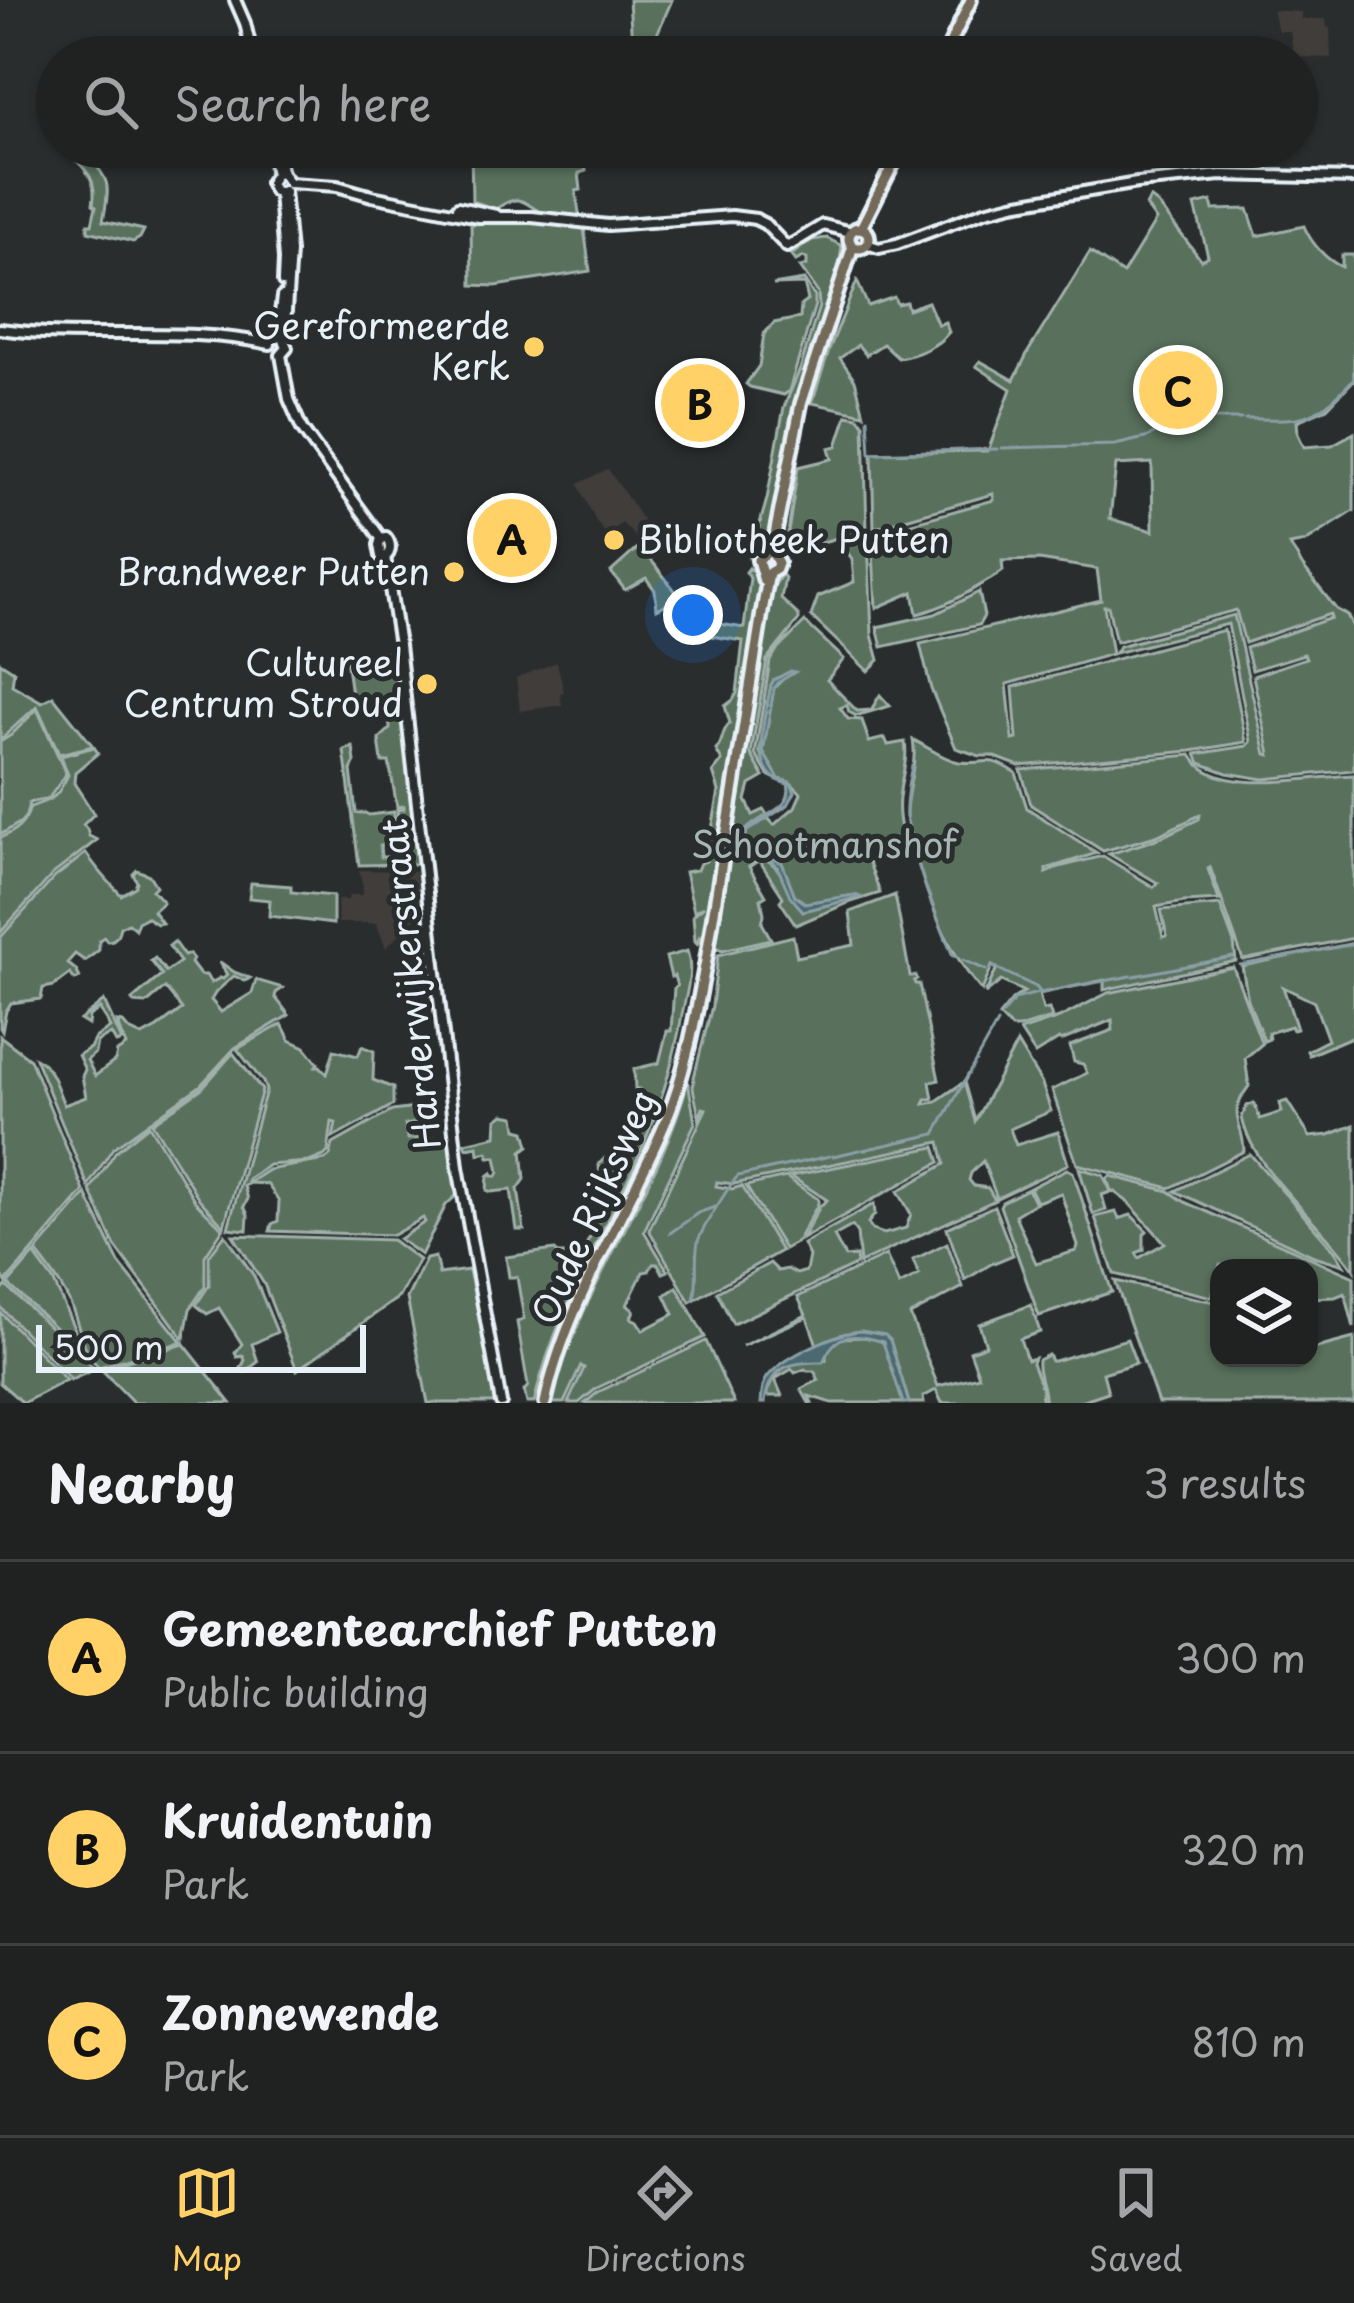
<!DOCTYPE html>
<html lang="en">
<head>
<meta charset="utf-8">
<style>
  body { margin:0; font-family:"Playpen Sans",sans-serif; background:#282a2a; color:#f1f3f6 }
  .controls { position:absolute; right:36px; bottom:36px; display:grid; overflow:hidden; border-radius:24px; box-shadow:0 3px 9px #0004 }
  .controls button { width:108px; height:108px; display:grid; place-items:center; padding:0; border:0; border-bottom:3px solid #3d3f40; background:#202222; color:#f1f3f6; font:60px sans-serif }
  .scale { position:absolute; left:36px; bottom:30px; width:330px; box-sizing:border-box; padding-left:12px; border:6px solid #e8f1f8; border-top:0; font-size:33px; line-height:42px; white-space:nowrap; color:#e8f1f8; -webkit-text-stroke:9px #2a2d2e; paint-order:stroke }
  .you { position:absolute; left:693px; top:615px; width:42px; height:42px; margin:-30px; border:9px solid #fff; border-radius:50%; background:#1a73e8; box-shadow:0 0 0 18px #1a73e833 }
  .badge { display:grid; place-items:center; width:78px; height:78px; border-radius:50%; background:#ffd166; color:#111; font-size:39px; font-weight:700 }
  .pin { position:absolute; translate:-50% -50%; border:6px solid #fff; box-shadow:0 3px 12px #0006 }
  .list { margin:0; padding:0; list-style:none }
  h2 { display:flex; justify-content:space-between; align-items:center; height:156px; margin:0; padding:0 48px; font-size:51px }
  h2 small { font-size:39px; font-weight:400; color:#a2a4a5 }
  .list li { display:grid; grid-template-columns:78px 1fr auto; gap:36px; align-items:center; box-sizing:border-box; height:192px; padding:0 48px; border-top:3px solid #3d3f40 }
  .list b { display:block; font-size:45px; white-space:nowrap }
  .list p { margin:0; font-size:39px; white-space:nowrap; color:#a2a4a5 }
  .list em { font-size:39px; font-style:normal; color:#a2a4a5 }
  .icon { flex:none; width:66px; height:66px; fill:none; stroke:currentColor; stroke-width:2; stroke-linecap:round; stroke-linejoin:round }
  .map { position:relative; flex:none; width:1354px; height:1403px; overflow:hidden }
  .search { position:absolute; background:#202222; box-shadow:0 3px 9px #0004; left:36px; right:36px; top:36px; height:132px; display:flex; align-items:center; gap:30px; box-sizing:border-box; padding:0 42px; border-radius:66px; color:#a2a4a5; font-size:45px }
  .sheet { height:732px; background:#202222 }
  nav { display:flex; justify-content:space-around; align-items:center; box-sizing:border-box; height:168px; border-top:3px solid #3d3f40; background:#202222; font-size:33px; color:#a2a4a5 }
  nav a { display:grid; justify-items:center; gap:6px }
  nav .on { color:#ffd166 }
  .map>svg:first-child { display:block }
</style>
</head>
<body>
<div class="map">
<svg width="1354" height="1403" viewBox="0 0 1354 1403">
  <rect width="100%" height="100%" fill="#2a2d2e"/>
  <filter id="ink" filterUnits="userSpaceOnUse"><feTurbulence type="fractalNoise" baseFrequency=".00833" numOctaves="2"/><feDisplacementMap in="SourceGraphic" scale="24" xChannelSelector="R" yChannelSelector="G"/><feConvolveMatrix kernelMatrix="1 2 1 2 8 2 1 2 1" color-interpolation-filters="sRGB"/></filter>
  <g filter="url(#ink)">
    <g fill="#3f3c3a">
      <path d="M1272,10L1301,12L1302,19H1326L1327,27L1330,28L1331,58L1294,57L1290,31H1278Z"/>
      <path d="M608,469L649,529L637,539L622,523L607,535L596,522L578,484Z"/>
      <path d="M557,662L564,692L560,693L562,705L520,711L516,678Z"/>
      <path d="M359,870L416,871L420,914L386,948L376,923H338L337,900H348L349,895H362L363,887Z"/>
    </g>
    <g fill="#59705c" stroke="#a0b0aa" stroke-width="3" fill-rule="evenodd">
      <path d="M629,0H672L647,57H620L619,51H616V44L632,43Z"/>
      <path d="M64,147H80C108,180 112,177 103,221L144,230L140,238L133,242L88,231V224H92L96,206L93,204C99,175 80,166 64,147Z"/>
      <path d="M471,147H569L571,152L576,151L575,147H581L584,151L586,171L579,173L581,190L576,191L580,221C570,219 559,219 550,216C525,209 525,188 496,209L472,201Z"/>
      <path d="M1150,198L1158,204L1201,260L1208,256L1195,205L1211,201L1213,210L1248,209L1257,236L1304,226C1311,243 1326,260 1342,267V255H1354V380L1327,408L1297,421L1298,434L1304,447L1332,445L1354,433V511L1305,542L1290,545L1303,567L1336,609L1347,615L1354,629V770L1264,779L1227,773L1200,763L1196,754L1247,746L1251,742L1228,624L1115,653L1119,646L1234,615L1266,754L1270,755L1253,676L1306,658L1304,654L1252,670L1246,648L1331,618L1330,614L1245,643L1236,610L1116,642L1108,606H1104L1112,654L1007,684L1013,740L1017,739L1013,687L1224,630L1246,742L1191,751L1019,766L993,756H980L956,748L931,689L920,644L1101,600L1097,569L1039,560L1002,561L1003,571L996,576C970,591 946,607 917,614L913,592L876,608L872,534L994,500L993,494L874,528L872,453L988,451L1011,389L976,366L980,361L1014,380L1028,352L1090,252L1123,274L1156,220L1146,206ZM1152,463L1153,531L1110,519L1116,465Z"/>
      <path d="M500,220L551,222L584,228L590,271L496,286L472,285L471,224L491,223Z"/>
      <path d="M827,238L842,246L839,266L794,406L769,534L764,544L766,550L755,557H749L753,545L758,549L752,556L764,546L759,547L755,541L767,499L784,407L800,369L819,306L818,293L800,267L807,265V259L803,257L796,261L791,255L812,240Z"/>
      <path d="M804,280L815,297V305L789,391L784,395L750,387L746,384L759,366L764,334L774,323L800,318L801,305L808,300L804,284L773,285Z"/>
      <path d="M857,281L868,306L894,297L897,304L906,302L908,309L928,302L938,325L945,322L949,332C938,346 916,356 898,358L883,344L866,355L858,345L840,358L855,380L864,414L812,403L829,350Z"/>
      <path d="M847,415L858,417L864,424L867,530L785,552L798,467L832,459L829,448L837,446Z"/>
      <path d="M868,537L872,635L879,660L868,671L811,616L818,597L854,582L852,559L841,543Z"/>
      <path d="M640,546L687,606L698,608L697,620L744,628L750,578L746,572L749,568L758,576V584H762L712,893L704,937L699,942L700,935L697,943L695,941L693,915L704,906L694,911L685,872L697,870L700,863L706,861L719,791L713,772L722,761L716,750C724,742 721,730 730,723L725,706L733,700L737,693L743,641L692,633L669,603L657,609L655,590L646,578L625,590L611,572Z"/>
      <path d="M782,574L785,578L781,599L799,616V620L767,660L751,754L764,777L750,785L746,800L753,815L764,810L767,815L742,833L748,851C793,867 776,883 803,911L859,897L855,895L805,903L795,896L782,863L753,851L745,838L747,831L768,818L774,825L795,807L801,793L790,782L779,779L763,752L774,688L791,671L774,680L771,685L760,752L774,778L768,775L755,754L770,661L777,650L805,622L844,659L827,680L857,711L871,710L880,695L890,706L856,716L849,712L847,705L840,708L848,719L862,720L869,742L885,738L888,745L905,742C908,760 902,774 900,791C896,812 901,830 906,850L868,860L880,893L848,903L796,925L780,901L783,897L759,860L749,867L766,896L761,899L764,914L762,923L771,939L723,950L716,948V939L714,948L710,944L770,585L774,586Z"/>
      <path d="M979,592L984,616L979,625L882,647L877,627L935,614Z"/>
      <path d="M393,652L398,697L381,708H369L360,701L352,702L346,658Z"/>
      <path d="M0,662L14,671L12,685L42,702L53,696L93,746L59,754L37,706L0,740Z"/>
      <path d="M400,703L420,864L408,865L407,845L401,844L397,810L404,809V806L397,807L389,762H382L379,739L390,729L389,714Z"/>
      <path d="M37,709L66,774L49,798L29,803L26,816L21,822L0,835V742L11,735Z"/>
      <path d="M913,740C927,746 942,759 959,762C987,765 988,754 1016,773L1027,808L1097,853L1046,869V873L1059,867L1103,856L1154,887L1158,883L1109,854L1157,839L1199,819L1200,815L1156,836L1103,851L1031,805L1021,770L1191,755C1216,799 1312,776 1354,775V938L1243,960L1210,867L1208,869L1219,900L1184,902L1156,907L1163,937L1167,936L1161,910L1220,905L1234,943L1236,961L1104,990V980L1039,994L1043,1010L1049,1009L1052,1018L1019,1028H1011L999,1016L1013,999L1024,992L1001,981L985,994L997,968L992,966L982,991C940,943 920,878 906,817C905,791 918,766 913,740Z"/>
      <path d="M94,747L98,753L75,772L74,783L94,814L83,825L87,829L89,836L97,840L53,874L0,933V838C18,830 25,824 30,807C55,798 55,800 68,775L61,756Z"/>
      <path d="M353,747L355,762L351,770L356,813H365L369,815L394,812L397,844L380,846L381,857H401L403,864L359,865L344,750Z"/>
      <path d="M86,853C97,870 108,881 121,895L135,887L137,882L133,874L137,870L149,875L156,886L152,890L163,902L153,911L162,923L157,924L146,917L138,922L135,929L128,923L120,927C118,935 116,941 107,941L104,937L99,940V950L85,961L75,954L67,963L76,970L80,978L75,980L70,974L54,986L43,988L41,999L11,1003L6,1011L2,1031L0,1028V938L55,877Z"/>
      <path d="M251,883L291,886V892L333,896V924L269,916L270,900L249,898Z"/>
      <path d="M895,895L910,976H916L917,979L914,981L915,984H919L939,1080L930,1082L933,1099H926L924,1104L935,1102L964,1082L975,1121L1017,1043L1042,1084L1051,1111L1010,1129L1016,1145L1058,1132L1068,1164L997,1198L983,1161L971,1173L969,1180L974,1186L988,1188L995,1200L860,1263L857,1233L852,1226L834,1236L845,1257L856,1256L857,1264L733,1324L717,1292L770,1263L778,1271L787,1269L797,1274L806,1271L809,1256L803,1244L874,1204L875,1214L868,1223L872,1230L884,1234L906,1228L911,1214L898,1191L945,1164L940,1142L734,1184L717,1182L716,1186L732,1189L742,1186L781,1251L690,1302L649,1230L706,1109L703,1108L699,1117L693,1088L694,1077L712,1006L718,955L793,936L797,957L854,945L850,912Z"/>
      <path d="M174,942L184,956L189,954L193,959L191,963L200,975H206L211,983L220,978L223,979L227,975L220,962L234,972L250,978L245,981L234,976L216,992L211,1000L221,1012L252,993L256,980L283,988L276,993L275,997L289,1015L235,1048L200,1086L113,1148L88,1186L35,1058C53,1067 56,1087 64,1105L86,1097L82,1076L85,1070L78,1055L90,1048L95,1038L110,1028L100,1009L89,1016L88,1025L80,1020L104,1001L122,1041L116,1043L111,1034L97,1042L95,1053L87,1060L95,1076L115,1061L117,1052L126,1046L117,1022L123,1023L129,1030L142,1036L157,1028L182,1009L165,988L146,1004L134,1003L132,1000L162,975L151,961L155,958L166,972L180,962L169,946Z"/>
      <path d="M1354,943V1036L1309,1055L1307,1051L1328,1040L1314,1002L1283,987L1297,1029L1293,1030L1291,1026L1268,1033L1269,1039L1264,1041L1248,1000L1242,966Z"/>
      <path d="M687,951C694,971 686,994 682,1015C673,1067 657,1116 635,1164C598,1245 554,1316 534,1403H527L524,1391L528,1386L517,1322L524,1319L517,1277H509L506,1257L554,1250L558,1254H567L573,1257L582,1253C591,1233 606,1217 602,1195L606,1193L603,1181H600L599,1164L605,1158L621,1152L627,1142L631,1143L636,1131L633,1129L639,1115L637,1102L641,1101L639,1089H635L634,1069L659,1063L667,1031H671L674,988L677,986L674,976L671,977L666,957Z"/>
      <path d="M1233,967L1262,1044L1245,1058L1249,1086C1226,1117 1243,1120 1244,1151L1170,1188L1077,1164L1052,1090L1087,1073L1083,1064L1074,1062L1070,1046L1113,1030L1112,1020L1061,1041L1059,1039L1035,1054L1020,1031L1059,1018L1108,993Z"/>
      <path d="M282,1024L290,1040L305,1047L318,1063L316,1066H320L327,1074L334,1050L358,1056L362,1046L374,1051L373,1080L393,1088V1105L333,1138L336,1123L332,1122L328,1152L324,1156L309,1162L269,1165L248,1179V1183L268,1170L325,1160L330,1156L333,1144L392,1111L424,1107L427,1121L405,1125L408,1139L449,1137L459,1193L446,1205L421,1255L399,1239L425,1222L423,1218L393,1235L270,1231L272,1224L278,1221L279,1201L267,1184L250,1183L244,1186L248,1199L244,1206L248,1215L247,1230L228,1228L266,1090L263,1082L237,1049Z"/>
      <path d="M0,1036L30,1059L84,1191L6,1282L0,1274Z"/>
      <path d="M233,1053L262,1090L224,1226L199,1199L152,1123L202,1088Z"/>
      <path d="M688,1081L695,1123L644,1231L668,1271L663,1273L658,1264H653L649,1271L643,1272L627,1305L634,1310L631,1318L637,1321L643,1330L674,1314L665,1295L677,1287L705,1337L597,1388L579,1403H568L584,1368L581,1366L564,1403H553C577,1288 659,1194 688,1081Z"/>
      <path d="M1287,1101L1310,1137L1329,1135L1354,1125V1270C1323,1224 1251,1169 1242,1117L1247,1106L1254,1103L1260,1119L1282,1112L1280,1103Z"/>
      <path d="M504,1114L515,1116L517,1129L525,1131L529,1146L522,1151L525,1179L518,1189L524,1230H517L511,1190L491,1192L487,1190L488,1176L492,1173L493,1176H497L499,1172L496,1157H489L488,1152L479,1154L478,1146L467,1148L465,1143L496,1136L497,1119Z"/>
      <path d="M149,1125L195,1201L223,1229L205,1256V1286L190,1309L184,1339L115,1246L90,1190L116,1151Z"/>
      <path d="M935,1147L940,1162L802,1239L820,1206L827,1200L790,1176Z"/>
      <path d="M1250,1154L1336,1252L1344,1265L1314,1256L1175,1191Z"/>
      <path d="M1079,1168L1103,1175L1111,1191L1107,1179L1110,1176L1169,1191L1185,1202L1354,1277V1328L1345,1293L1335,1297L1309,1298V1268H1234L1220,1265L1212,1297L1114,1274L1095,1217L1116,1212L1119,1219L1131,1215L1147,1231L1144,1234V1250L1136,1253L1139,1258L1165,1243L1128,1202L1113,1191L1102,1195L1106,1210L1093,1214Z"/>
      <path d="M1067,1169L1073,1172L1112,1292L1039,1316L1000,1206L1002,1202L1028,1189L1035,1203L1015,1215L1036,1263L1076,1251L1078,1246L1061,1193L1037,1202L1030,1188Z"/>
      <path d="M786,1177L818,1199V1204L797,1242L784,1249L746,1186Z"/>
      <path d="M86,1194L119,1263L182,1342L99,1367C83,1353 79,1323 70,1303C61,1284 49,1268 36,1252Z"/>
      <path d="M994,1206L1013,1255L991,1264L965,1280L947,1228Z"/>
      <path d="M225,1234L254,1276L277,1332L252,1344L258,1362L245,1372L241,1368L245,1360L243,1356L237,1357L235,1353L242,1344L219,1308L207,1314L196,1305L209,1285V1256Z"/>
      <path d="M233,1235L392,1240L419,1260L399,1297L297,1370L264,1284Z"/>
      <path d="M947,1243L963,1287L910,1315L938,1386L979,1376L970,1351L986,1345L979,1324L1031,1305L1040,1332L1020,1339L1027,1360L1034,1358L1032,1363L1042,1389L1041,1403H942L936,1390L923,1397L924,1403H909L890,1340C859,1330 846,1328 817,1345L807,1317L742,1346L806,1315L798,1297L886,1255L899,1285L919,1275L913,1260Z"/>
      <path d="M34,1254L53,1280L86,1356L8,1284Z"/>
      <path d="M435,1257L439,1274L469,1270L497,1403H428L407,1298L426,1259Z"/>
      <path d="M1115,1281L1219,1303V1358H1309V1350L1354,1338V1403H1158Z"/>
      <path d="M6,1286L95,1369L71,1380L0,1307V1293Z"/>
      <path d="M0,1312L66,1380L23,1403L0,1383Z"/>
      <path d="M867,1337L880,1340L885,1345L903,1403H832L809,1396L812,1403H809L801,1389L819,1380L814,1371H807L805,1369L795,1373L792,1369L775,1379L782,1396H766C771,1377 783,1363 804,1361C811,1360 818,1362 826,1360L827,1349L839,1338Z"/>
      <path d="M1127,1339L1136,1363L1103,1373L1108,1392L1075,1403H1044C1046,1388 1036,1374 1038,1360L1048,1355L1051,1361H1054Z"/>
      <path d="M706,1341L734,1403H585L598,1392Z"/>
      <path d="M184,1344L231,1403H134L101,1369Z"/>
    </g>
    <g fill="#4c696f" stroke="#8a9fa6" stroke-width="3">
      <path d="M791,671L795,672L777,683L774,688L763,752L779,779L790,782L795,792L788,805L747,831L745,838L753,850L782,863L795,896L805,903L855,895L860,897L803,911L790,896L777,866L766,857L748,851L742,836C754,814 795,813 788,784C745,775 766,715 771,685L774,680Z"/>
      <path d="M861,1331L885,1335L890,1340L909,1403H903L883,1342C852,1332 835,1333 823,1362C791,1361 769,1366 765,1403H761C762,1392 762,1382 770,1374C788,1355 835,1333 861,1331Z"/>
    </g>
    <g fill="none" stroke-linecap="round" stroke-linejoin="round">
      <g stroke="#8a9fa6" stroke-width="3">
        <path d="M868,418L870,453L997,449"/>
        <path d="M1191,419H1241"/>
        <path d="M1245,419C1302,419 1314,424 1354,378"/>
        <path d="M1002,448L1115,445L1145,438L1185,420"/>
        <path d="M912,766C900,819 907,829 923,879"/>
        <path d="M924,882L937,916"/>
        <path d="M938,919L947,942"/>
        <path d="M948,944L953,956L958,957"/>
        <path d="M963,960L986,970"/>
        <path d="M1240,965L1354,944"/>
        <path d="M990,969L994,967L1036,987L1040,992"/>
        <path d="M1134,976L1233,957"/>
        <path d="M1040,993L1131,976"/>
        <path d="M1003,1014L1015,999L1038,993"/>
        <path d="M863,1150L935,1134L997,1023"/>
        <path d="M833,1156L860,1150"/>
        <path d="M670,1233L698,1213L715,1207"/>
        <path d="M694,1300C699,1279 694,1261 698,1242C700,1231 731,1183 738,1176L830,1156"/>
      </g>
      <defs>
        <g id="secondary">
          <path d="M235,0L245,23L253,57"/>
          <path d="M270,147L276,174L270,183L274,191L279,192L284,260L283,282"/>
          <path d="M275,147L282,173L289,183"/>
          <path d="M289,183L337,186L372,196L478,217H532L608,225L732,216L756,219"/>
          <path d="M284,191L290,252L284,340L287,348L281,355L289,399L302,429L381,538"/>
          <path d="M458,207L496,215"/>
          <path d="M755,219L765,224L787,247L823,225L851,232"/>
          <path d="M867,244L879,248L897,244L985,211L1013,204L1137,183L1221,175L1354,178"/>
          <path d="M0,329C89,341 182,325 270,344"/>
          <path d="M277,338L282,297"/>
          <path d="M381,538L379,545L381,556L385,557L399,645L458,1167L501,1403"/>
          <path d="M381,538L386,537C391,543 392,552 385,557"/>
        </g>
        <g id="primary">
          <path d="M944,57L971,0"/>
          <circle cx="859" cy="238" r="10"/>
          <path d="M861,228L902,147"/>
          <path d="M764,581L758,560L767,553L769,546"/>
          <path d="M545,1403C566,1303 626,1216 665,1123C686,1072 696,1015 706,961L763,606L769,573L776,569L778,563L773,554L776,530L801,404L853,246"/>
        </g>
      </defs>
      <use href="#secondary" stroke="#e8f1f8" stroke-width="16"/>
      <use href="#primary" stroke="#e8f1f8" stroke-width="18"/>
      <use href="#secondary" stroke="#2a2d2e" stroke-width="8"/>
      <use href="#primary" stroke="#736b5a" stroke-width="9"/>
    </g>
  </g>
  <g fill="#ffd166" stroke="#2a2d2e" stroke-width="4.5">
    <circle cx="534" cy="347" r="12"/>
    <circle cx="614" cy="540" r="12"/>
    <circle cx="454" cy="572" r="12"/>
    <circle cx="427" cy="684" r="12"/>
  </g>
  <g text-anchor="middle" stroke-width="10" stroke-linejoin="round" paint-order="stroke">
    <g font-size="36" fill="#e8f1f8" stroke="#2a2d2e" text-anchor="end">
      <text x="510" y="339">Gereformeerde<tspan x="510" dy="41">Kerk</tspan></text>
      <text x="638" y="553" text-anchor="start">Bibliotheek Putten</text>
      <text x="430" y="585">Brandweer Putten</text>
      <text x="403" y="676">Cultureel<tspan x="403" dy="41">Centrum Stroud</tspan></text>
    </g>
    <g font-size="36" fill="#a8b7b2" stroke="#2a2d2e">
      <text x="824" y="858">Schootmanshof</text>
    </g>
    <g font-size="36" fill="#e8f1f8" stroke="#2a2d2e">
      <text transform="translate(411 984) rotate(-96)" y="13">Harderwijkerstraat</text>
      <text transform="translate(594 1207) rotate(-66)" y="13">Oude Rijksweg</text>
    </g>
  </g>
</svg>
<div class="controls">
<button><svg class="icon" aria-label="layers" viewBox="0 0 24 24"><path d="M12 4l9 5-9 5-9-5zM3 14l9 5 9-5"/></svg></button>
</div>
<div class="scale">500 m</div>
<div class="you"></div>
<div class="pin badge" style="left:512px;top:538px">A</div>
<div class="pin badge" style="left:700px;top:403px">B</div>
<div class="pin badge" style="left:1178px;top:390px">C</div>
<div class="search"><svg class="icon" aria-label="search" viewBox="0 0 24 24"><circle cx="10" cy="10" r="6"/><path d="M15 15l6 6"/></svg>Search here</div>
</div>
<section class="sheet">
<h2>Nearby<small>3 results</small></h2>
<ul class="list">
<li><span class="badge">A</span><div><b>Gemeentearchief Putten</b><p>Public building</p></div><em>300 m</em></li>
<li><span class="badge">B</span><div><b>Kruidentuin</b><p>Park</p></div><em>320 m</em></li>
<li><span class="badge">C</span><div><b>Zonnewende</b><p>Park</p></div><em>810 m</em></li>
</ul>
</section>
<nav>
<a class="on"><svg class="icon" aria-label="map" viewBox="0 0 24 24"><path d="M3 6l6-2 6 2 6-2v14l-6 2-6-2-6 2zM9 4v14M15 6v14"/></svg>Map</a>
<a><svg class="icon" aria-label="directions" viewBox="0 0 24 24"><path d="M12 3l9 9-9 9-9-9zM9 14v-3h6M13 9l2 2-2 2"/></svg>Directions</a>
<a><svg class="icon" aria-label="saved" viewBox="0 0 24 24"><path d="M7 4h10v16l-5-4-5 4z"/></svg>Saved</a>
</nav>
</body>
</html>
